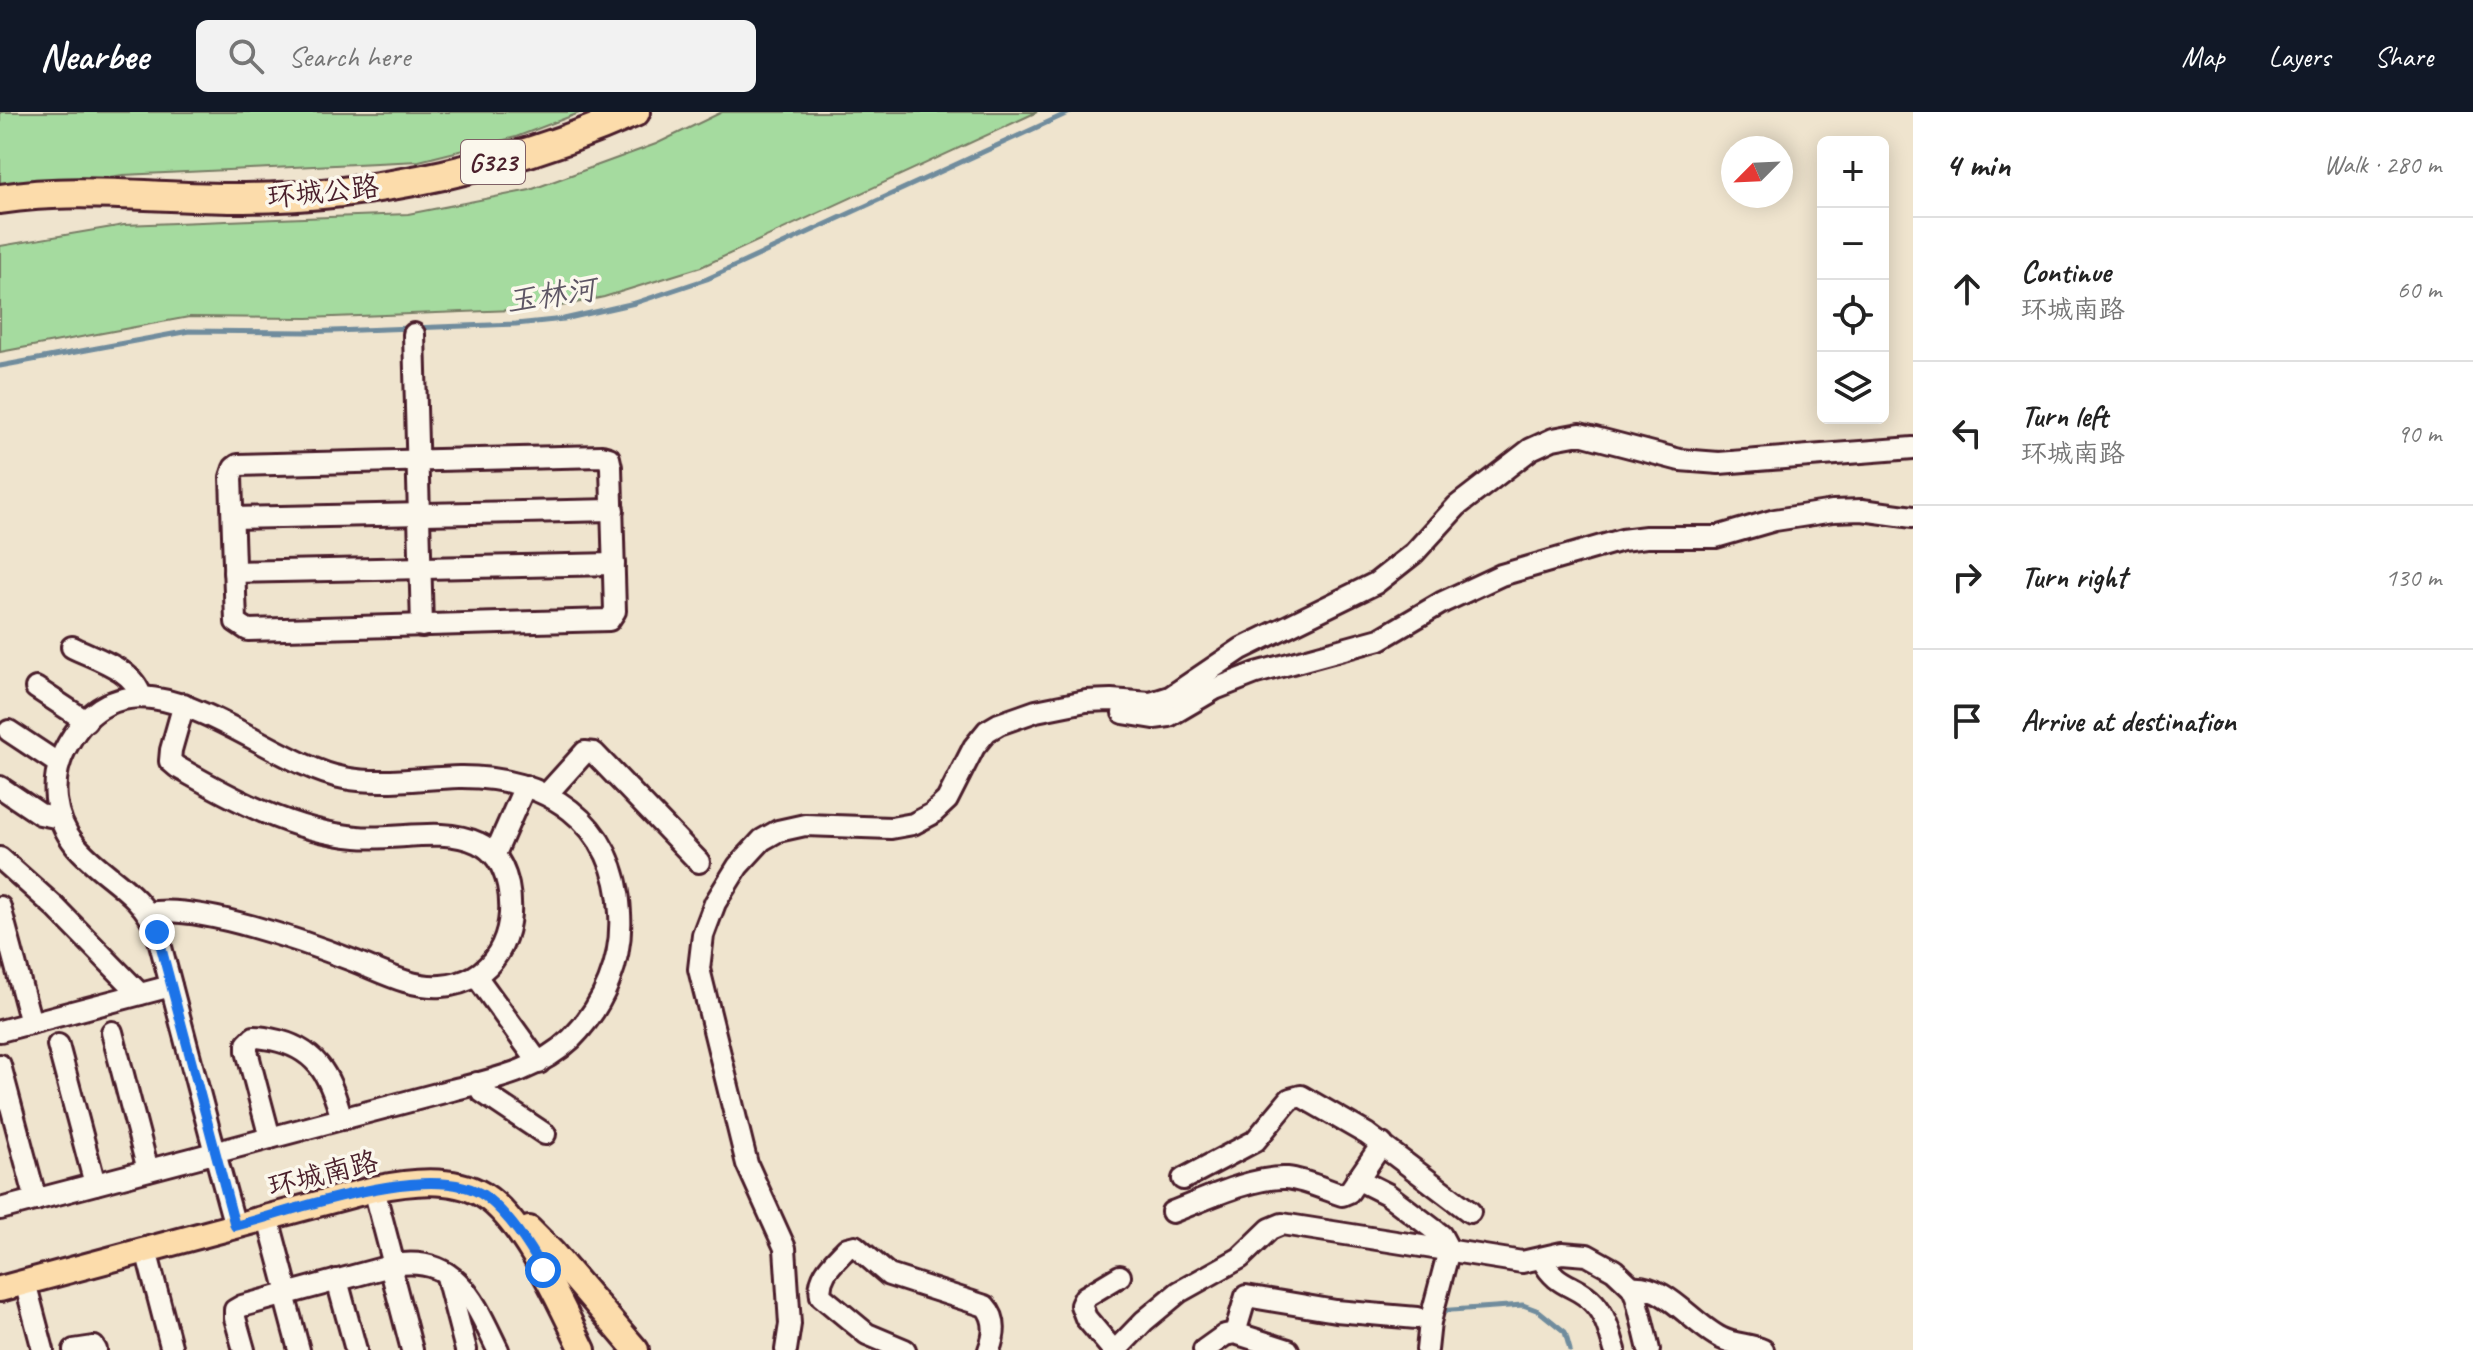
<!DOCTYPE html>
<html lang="en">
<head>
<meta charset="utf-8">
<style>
  body { margin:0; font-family:Caveat,"LXGW WenKai TC",sans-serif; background:#f2f2f2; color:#222 }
  .controls { position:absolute; right:24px; top:24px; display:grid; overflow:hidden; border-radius:12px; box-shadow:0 4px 20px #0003 }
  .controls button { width:72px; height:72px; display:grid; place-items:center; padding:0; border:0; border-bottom:2px solid #e0e0e0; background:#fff; color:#222; font:40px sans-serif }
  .compass { position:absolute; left:1721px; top:24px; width:72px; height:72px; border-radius:50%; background:#fff; box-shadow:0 4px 20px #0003; rotate:246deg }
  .stop { position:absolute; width:24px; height:24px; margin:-18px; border:6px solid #1a73e8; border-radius:50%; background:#fff }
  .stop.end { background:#1a73e8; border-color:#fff; box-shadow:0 2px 8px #0008 }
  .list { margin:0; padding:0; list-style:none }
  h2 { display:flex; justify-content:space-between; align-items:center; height:104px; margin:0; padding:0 32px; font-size:34px }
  h2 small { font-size:26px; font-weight:400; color:#767676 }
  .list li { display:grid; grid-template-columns:52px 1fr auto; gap:24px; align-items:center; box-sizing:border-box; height:144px; padding:0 32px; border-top:2px solid #e0e0e0 }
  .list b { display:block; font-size:30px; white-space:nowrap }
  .list p { margin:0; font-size:26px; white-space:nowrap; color:#767676 }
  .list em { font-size:26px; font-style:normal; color:#767676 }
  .icon { flex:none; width:44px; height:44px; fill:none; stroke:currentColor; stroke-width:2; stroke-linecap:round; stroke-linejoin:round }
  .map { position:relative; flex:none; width:1913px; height:1238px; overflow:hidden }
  header { display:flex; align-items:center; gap:48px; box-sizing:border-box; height:112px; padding:0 40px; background:#111827; color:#fff }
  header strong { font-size:38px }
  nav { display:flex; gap:44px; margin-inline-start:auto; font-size:28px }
  .search { width:560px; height:72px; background:#f2f2f2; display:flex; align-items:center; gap:20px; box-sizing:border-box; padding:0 28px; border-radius:12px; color:#767676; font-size:30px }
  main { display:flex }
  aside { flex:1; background:#fff }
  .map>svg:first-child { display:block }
</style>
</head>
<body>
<header>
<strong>Nearbee</strong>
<div class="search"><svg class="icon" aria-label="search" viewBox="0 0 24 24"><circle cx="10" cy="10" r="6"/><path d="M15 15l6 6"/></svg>Search here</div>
<nav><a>Map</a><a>Layers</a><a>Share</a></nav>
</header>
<main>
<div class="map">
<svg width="1913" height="1238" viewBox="0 0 1913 1238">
  <rect width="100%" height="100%" fill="#efe4ce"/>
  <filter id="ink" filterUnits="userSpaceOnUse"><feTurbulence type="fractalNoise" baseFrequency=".0125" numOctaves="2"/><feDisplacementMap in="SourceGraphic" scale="16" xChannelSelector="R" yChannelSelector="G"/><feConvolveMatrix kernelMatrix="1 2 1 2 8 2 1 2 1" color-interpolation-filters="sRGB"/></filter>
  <g filter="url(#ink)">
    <g fill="#a5db9f" stroke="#787d65" stroke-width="2">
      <path d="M0,0H582L516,25L419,49L123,63L0,81Z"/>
      <path d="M722,0H1037L701,155L604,185L561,194L514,198L307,206L189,205L0,240V134L124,113L408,102L530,78L656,32Z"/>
    </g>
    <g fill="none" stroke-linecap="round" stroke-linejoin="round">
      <g stroke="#708c9d" stroke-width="5">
        <path d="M0,254L189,219L307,220L516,212L564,207L635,191L707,167L1070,0"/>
        <path d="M1437,1199L1523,1193L1539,1199L1565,1220L1570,1238"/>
      </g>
      <defs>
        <g id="minor">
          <path d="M414,222L422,514"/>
          <path d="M602,344L609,346L611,355L615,499L609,508L248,518L236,510L231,365L234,356L238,353Z"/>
          <path d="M233,406L613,398"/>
          <path d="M234,460L614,452"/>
          <path d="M72,535C96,547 134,557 141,585"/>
          <path d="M36,576L86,609"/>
          <path d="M1123,601L1154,606L1169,604L1215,577L1256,561L1380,527L1443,490L1501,463L1622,428L1646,425H1716L1775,408L1833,399L1862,398L1913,405"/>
          <path d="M9,619L59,652"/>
          <path d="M0,675L40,702L60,706"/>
          <path d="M547,682L585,640L594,641L699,750"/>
          <path d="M495,742L525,674"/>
          <path d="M0,746L55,795L140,882"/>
          <path d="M0,795L31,911"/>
          <path d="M149,801C196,791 308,831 354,849C382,860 411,876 441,874C494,871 518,822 508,773C504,755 496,739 478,731C442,714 395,729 357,725C291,719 233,687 177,655L170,649L171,638L184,592"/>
          <path d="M476,864L539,951"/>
          <path d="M0,919L171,874"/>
          <path d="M112,920L148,1058"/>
          <path d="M58,933L95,1072"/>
          <path d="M0,953L36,1088"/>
          <path d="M477,971L482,980L545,1022"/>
          <path d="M270,1026L247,939V932L254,925C263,925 271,927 279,929C321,940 331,969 342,1007"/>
          <path d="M1183,1067L1255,1029L1290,987L1301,984L1367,1022L1470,1100"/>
          <path d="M1357,1067L1387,1082L1441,1123L1449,1138L1430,1210L1427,1238"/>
          <path d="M374,1077L394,1153"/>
          <path d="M0,1097C116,1067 233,1036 349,1005C383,996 418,987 452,978C495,967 537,959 571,927C604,894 623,848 620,801C616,709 545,664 459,665C421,666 381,673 344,666C261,651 134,516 68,632C58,649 54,668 56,687C64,756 136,763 157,820C183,918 208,1017 235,1114"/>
          <path d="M1172,1100C1204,1088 1253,1064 1287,1066C1305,1068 1324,1077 1342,1083L1349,1080L1382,1032"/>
          <path d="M268,1106L288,1181"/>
          <path d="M146,1138L172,1238"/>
          <path d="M1542,1147C1557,1177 1576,1171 1594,1191C1606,1204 1610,1222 1615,1238"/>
          <path d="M390,1154L412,1238"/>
          <path d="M446,1161L466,1238"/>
          <path d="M337,1168L356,1238"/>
          <path d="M25,1170L43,1238"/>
          <path d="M1632,1175C1666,1172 1692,1212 1721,1226C1734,1233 1750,1232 1763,1238"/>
          <path d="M284,1182L299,1238"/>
          <path d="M1235,1221L1246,1184L1336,1199L1417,1206"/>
          <path d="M74,1238L94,1235L96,1238"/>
          <path d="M244,1238L235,1206V1198L242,1194L394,1153C457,1142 475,1191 498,1238"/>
          <path d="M786,1238L790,1212L785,1136L747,1052L699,857L703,823L715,791L738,754L762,728L778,719L805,713L891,716L913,712L932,702L947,688L974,635L987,619L999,612L1036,599L1086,589L1111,588L1151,591L1170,585L1241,537L1376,471L1414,441L1457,394L1531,337L1553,327L1580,322L1680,348L1719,351L1913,336"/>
          <path d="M905,1238L867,1222L821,1184C817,1163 834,1150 847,1136L855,1134L889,1163L985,1194C997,1207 995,1223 989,1238"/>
          <path d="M1113,1238L1086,1206L1081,1193L1085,1185L1120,1164"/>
          <path d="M1116,1238L1144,1209L1179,1180L1240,1146L1270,1117L1282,1112L1522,1150L1562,1141L1587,1143L1614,1158L1632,1175L1636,1184L1649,1238"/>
          <path d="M1204,1238L1225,1223L1235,1221L1288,1238"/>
        </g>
        <g id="major">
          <path d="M529,1117L552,1140L636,1238"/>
          <path d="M0,1177L374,1077C408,1070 452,1064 483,1083C524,1108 562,1195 583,1238"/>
        </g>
        <path id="highway" d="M0,87C81,74 162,87 244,86C377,85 513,54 635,0"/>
      </defs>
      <use href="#minor" stroke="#4a1f2b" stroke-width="26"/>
      <use href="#major" stroke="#4a1f2b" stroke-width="30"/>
      <use href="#highway" stroke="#4a1f2b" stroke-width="34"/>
      <use href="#minor" stroke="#fbf7ec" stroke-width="20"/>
      <use href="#major" stroke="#fcdcab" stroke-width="24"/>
      <use href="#highway" stroke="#fcdcab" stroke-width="28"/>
    </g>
  </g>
  <g fill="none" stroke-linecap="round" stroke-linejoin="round" filter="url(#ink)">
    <path stroke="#1a73e8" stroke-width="10" d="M157,820L235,1114C293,1099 435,1046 486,1085C510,1104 528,1132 543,1158"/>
  </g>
  <g text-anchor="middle" stroke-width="7" stroke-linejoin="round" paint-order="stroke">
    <rect fill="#fbf7ec" stroke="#7f6065" stroke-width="2" x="461" y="28" width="64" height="44" rx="6"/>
    <g font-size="26" font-weight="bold" fill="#4a1f2b">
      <text x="493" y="59">G323</text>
    </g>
    <g font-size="28" fill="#4a1f2b" stroke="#fbf7ec">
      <text transform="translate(323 79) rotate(-6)" y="10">环城公路</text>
      <text transform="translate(323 1061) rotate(-14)" y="10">环城南路</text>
    </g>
    <g font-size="30" font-style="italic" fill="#5d5564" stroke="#fbf7ec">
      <text transform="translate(551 183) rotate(-8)" y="10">玉林河</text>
    </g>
  </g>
</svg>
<div class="controls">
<button>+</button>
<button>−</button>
<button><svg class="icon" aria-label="locate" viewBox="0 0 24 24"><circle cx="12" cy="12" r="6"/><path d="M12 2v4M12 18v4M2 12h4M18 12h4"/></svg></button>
<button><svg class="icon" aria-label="layers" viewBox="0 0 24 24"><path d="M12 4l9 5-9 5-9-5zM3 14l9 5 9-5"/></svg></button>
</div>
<svg class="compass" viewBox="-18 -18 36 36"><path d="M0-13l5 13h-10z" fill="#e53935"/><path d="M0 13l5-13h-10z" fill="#767676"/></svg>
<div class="stop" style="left:543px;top:1158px"></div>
<div class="stop end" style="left:157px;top:820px"></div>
</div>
<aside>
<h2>4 min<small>Walk · 280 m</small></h2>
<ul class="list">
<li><svg class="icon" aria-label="ahead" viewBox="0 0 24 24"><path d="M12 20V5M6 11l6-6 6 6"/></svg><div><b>Continue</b><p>环城南路</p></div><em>60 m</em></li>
<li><svg class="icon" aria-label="left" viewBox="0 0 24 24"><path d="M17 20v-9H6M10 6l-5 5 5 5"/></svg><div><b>Turn left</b><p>环城南路</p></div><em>90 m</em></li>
<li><svg class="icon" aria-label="right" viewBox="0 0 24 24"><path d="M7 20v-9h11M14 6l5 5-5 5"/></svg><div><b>Turn right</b></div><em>130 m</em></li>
<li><svg class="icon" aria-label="arrive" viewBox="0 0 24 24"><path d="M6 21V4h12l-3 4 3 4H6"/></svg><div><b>Arrive at destination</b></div></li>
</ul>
</aside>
</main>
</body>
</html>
